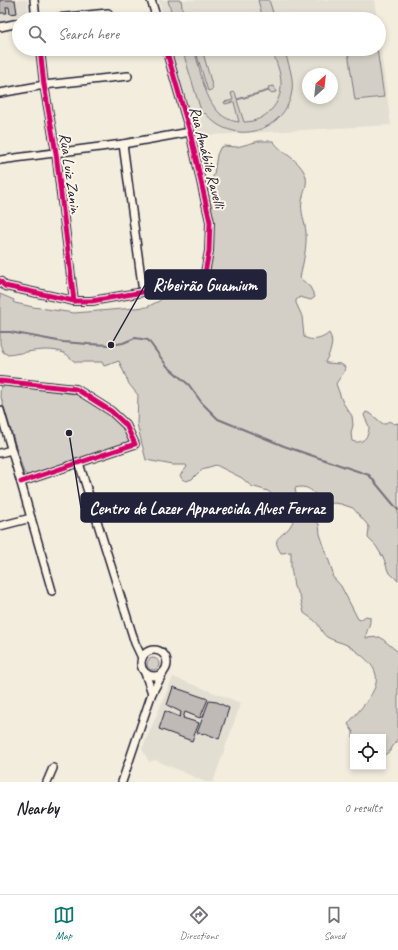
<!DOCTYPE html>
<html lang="en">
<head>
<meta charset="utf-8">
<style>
  body { margin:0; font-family:Caveat,sans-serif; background:#f6f6f6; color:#202124 }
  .controls { position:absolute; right:12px; bottom:12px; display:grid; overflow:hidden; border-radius:0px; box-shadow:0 2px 6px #0003 }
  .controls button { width:36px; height:36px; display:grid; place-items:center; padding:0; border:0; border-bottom:1px solid #e0e0e0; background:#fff; color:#202124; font:20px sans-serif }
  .compass { position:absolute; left:302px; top:68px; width:36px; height:36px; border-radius:50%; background:#fff; box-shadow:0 2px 6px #0003; rotate:27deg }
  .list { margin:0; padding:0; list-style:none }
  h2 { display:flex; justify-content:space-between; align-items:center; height:52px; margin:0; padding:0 16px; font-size:17px }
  h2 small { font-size:13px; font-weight:400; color:#757577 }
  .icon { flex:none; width:22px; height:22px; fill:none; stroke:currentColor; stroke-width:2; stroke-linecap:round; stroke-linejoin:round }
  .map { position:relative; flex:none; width:398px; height:782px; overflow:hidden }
  .search { position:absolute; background:#fff; box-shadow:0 2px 6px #0003; left:12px; right:12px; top:12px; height:44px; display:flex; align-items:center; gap:10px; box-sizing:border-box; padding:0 14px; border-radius:22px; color:#757577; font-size:15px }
  .sheet { height:112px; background:#fff }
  nav { display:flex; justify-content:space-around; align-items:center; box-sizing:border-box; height:56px; border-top:1px solid #e0e0e0; background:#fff; font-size:11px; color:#757577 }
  nav a { display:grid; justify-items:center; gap:2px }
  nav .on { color:#0f766e }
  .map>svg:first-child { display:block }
</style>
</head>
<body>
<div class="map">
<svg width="398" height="782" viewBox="0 0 398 782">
  <rect width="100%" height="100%" fill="#f3edde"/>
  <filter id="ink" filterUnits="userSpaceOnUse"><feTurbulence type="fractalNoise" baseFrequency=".025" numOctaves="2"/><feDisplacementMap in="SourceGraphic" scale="8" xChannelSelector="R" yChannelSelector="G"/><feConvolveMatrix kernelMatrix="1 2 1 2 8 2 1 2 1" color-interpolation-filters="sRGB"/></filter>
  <g filter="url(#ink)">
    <g fill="#e3ded2" fill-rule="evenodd">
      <path d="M0,0H27L28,10L26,16L23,19H19V20L0,23Z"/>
      <path d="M159,0H374L377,19H164Z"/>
      <path d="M379,37L391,125L196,136L172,49H379ZM308,74H332V98H308Z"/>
      <path d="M173,677L241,703L213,782H206L155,760L149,762L142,749Z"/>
    </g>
    <g fill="#d4cfc6" stroke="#7b7880">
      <path d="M168,0H181L182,7L185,19H173Z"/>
      <path d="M258,0H269L275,19H263Z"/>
      <path d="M182,49H194C202,74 206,119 239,122L234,102L225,104L224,102L233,100L231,93L235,92L237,99L269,90L268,87L274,86L276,92L270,93L269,91L237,100L244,122C265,122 282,104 281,83C281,72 275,60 272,49H284C288,63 294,77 292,91C288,120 257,139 230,130C219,127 212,121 205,113L202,114Z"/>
      <path d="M195,49H202L213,89L208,91Z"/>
      <path d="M370,49H377L384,97L355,100L348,52Z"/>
      <path d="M259,141H273C282,154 299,159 305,174C309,183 303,193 302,201C300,211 305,222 306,232C307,248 303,263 300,278L310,287L315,297L311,300L300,297L296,300V303L302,316L304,337C312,342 323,339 329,333C335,342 330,353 325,362L327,363L341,364L345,367C345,373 339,378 336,384L343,403L352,416L353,425L351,433L352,441C362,445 369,437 369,427C368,423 365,419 364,415L366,412L371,414L383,424H385L389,421L394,424L398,423V581L388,571L384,559L376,546L368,538L369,527L366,523L353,508L341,504L333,503L329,505L325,511C318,499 313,483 295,488C296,502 309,515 319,524L320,534L333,573L332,576L341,586L358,619L360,620L366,616L370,617C371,626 366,629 366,638L380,637L398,652V738L390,751L383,756V737H353V732L348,724C376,690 395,675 347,645C341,642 333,641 327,637C322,634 320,626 316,622C313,619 308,616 304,613L300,596L294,587L291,567V552L281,553C272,539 278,539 287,530C290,528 291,524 293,522L290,515L278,500L268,491L251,486L242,478L216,465L202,469L192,479L186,481L182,479L180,475L187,467L186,465H173L146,460L137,424L138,395L129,384L119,361L104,366L102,362H76C71,360 69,355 64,353C49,346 24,353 8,355L3,352L0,344V294L14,300L13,302L15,303L33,307L74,313L147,307L159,301L169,293H187L192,291L203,267L205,254L207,194L214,174L217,155L220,148L224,146L237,147Z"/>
      <path d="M1,384L76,394L108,413L123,426L131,440V444L29,476L24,473L0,394Z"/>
      <circle cx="153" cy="664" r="6"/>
    </g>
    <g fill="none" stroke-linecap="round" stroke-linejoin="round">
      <path stroke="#75727b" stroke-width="2" d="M0,332H10L63,342L88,344L111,345L123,343L135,338L148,340L167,366L189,385L202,403L218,419L284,446L369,475L398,510"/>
    </g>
    <g fill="#bfbab6" stroke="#22223b">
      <path d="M0,0H15L17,13L10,14L9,7H6L7,13H0Z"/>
      <path d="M173,687L208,699L200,718L185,712L183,718L199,723L192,741L159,729L165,711L180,717L181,712L167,705Z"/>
      <path d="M209,701L217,702L229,708L219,739L207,734L197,733Z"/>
    </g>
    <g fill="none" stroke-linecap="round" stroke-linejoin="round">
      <defs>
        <g id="minor">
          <path d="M34,0L36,19"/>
          <path d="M151,0L157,19"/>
          <path d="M46,19L108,13"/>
          <path d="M0,27L19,23"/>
          <path d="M40,49L44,85L56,153L74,301"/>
          <path d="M0,93L44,85L128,76"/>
          <path d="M123,144L143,292"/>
          <path d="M0,160L123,144L190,132"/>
          <path d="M0,281L5,286L74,301H92L143,292L194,286L205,273L209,251L210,222L190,132L166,49"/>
          <path d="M0,381L76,389L111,411L126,425L135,444L21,482"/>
          <path d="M0,410L52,591"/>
          <path d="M0,453L11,450"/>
          <path d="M79,463L135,643L142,658"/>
          <path d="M0,526L31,518"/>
          <circle cx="154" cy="663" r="13"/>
          <path d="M145,673L152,693"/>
          <path d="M47,782L53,768"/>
          <path d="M122,782L152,693L163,673"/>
        </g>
      </defs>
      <use href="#minor" stroke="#22223b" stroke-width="10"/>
      <use href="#minor" stroke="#fcf5e5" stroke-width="7"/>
      <defs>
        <g id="cycleway">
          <path d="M40,49L44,85L56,153L74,301"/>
          <path d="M0,281L5,286L74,301H92L143,292L194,286L205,273L209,251L210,222L190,132L166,49"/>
          <path d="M0,381L76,389L111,411L126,425L135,444L21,482"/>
        </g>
      </defs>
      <use href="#cycleway" stroke="#fcf5e5" stroke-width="8"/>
      <use href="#cycleway" stroke="#d6006c" stroke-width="5"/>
    </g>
  </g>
  <g text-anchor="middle" stroke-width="4" stroke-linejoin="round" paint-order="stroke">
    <g font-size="16" fill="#22223b" stroke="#fcf5e5">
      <text transform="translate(208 157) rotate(76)" y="6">Rua Amábile Ravelli</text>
      <text transform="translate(71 173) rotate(82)" y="6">Rua Luiz Zanin</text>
    </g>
  </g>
  <path fill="none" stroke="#22223b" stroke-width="1.5" d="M111 345L145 285M69 433L81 508"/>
  <g fill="#22223b" stroke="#fcf5e5" stroke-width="1.5">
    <circle cx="111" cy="345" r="4"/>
    <circle cx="69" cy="433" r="4"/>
  </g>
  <g fill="#22223b" stroke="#22223b" stroke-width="1.5">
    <rect x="145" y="270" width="121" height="29" rx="4"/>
    <rect x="81" y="493" width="252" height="29" rx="4"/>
  </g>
  <g font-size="17" text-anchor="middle" font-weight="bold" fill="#fff">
    <text x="205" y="291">Ribeirão Guamium</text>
    <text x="207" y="514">Centro de Lazer Apparecida Alves Ferraz</text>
  </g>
</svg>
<div class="controls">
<button><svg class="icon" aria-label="locate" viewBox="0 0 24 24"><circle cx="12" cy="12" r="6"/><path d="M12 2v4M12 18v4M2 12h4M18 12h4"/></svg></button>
</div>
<svg class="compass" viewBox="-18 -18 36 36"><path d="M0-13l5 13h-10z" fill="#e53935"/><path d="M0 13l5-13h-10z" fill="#757577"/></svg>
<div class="search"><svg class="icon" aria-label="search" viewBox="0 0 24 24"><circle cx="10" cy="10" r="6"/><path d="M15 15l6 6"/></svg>Search here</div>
</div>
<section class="sheet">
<h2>Nearby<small>0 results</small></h2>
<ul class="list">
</ul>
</section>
<nav>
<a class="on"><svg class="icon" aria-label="map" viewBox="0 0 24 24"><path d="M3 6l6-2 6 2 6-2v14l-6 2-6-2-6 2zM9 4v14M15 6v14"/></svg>Map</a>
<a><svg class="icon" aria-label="directions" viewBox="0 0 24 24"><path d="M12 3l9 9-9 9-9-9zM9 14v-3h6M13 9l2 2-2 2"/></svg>Directions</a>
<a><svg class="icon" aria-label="saved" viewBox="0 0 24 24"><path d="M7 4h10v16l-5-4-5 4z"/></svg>Saved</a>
</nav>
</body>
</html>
